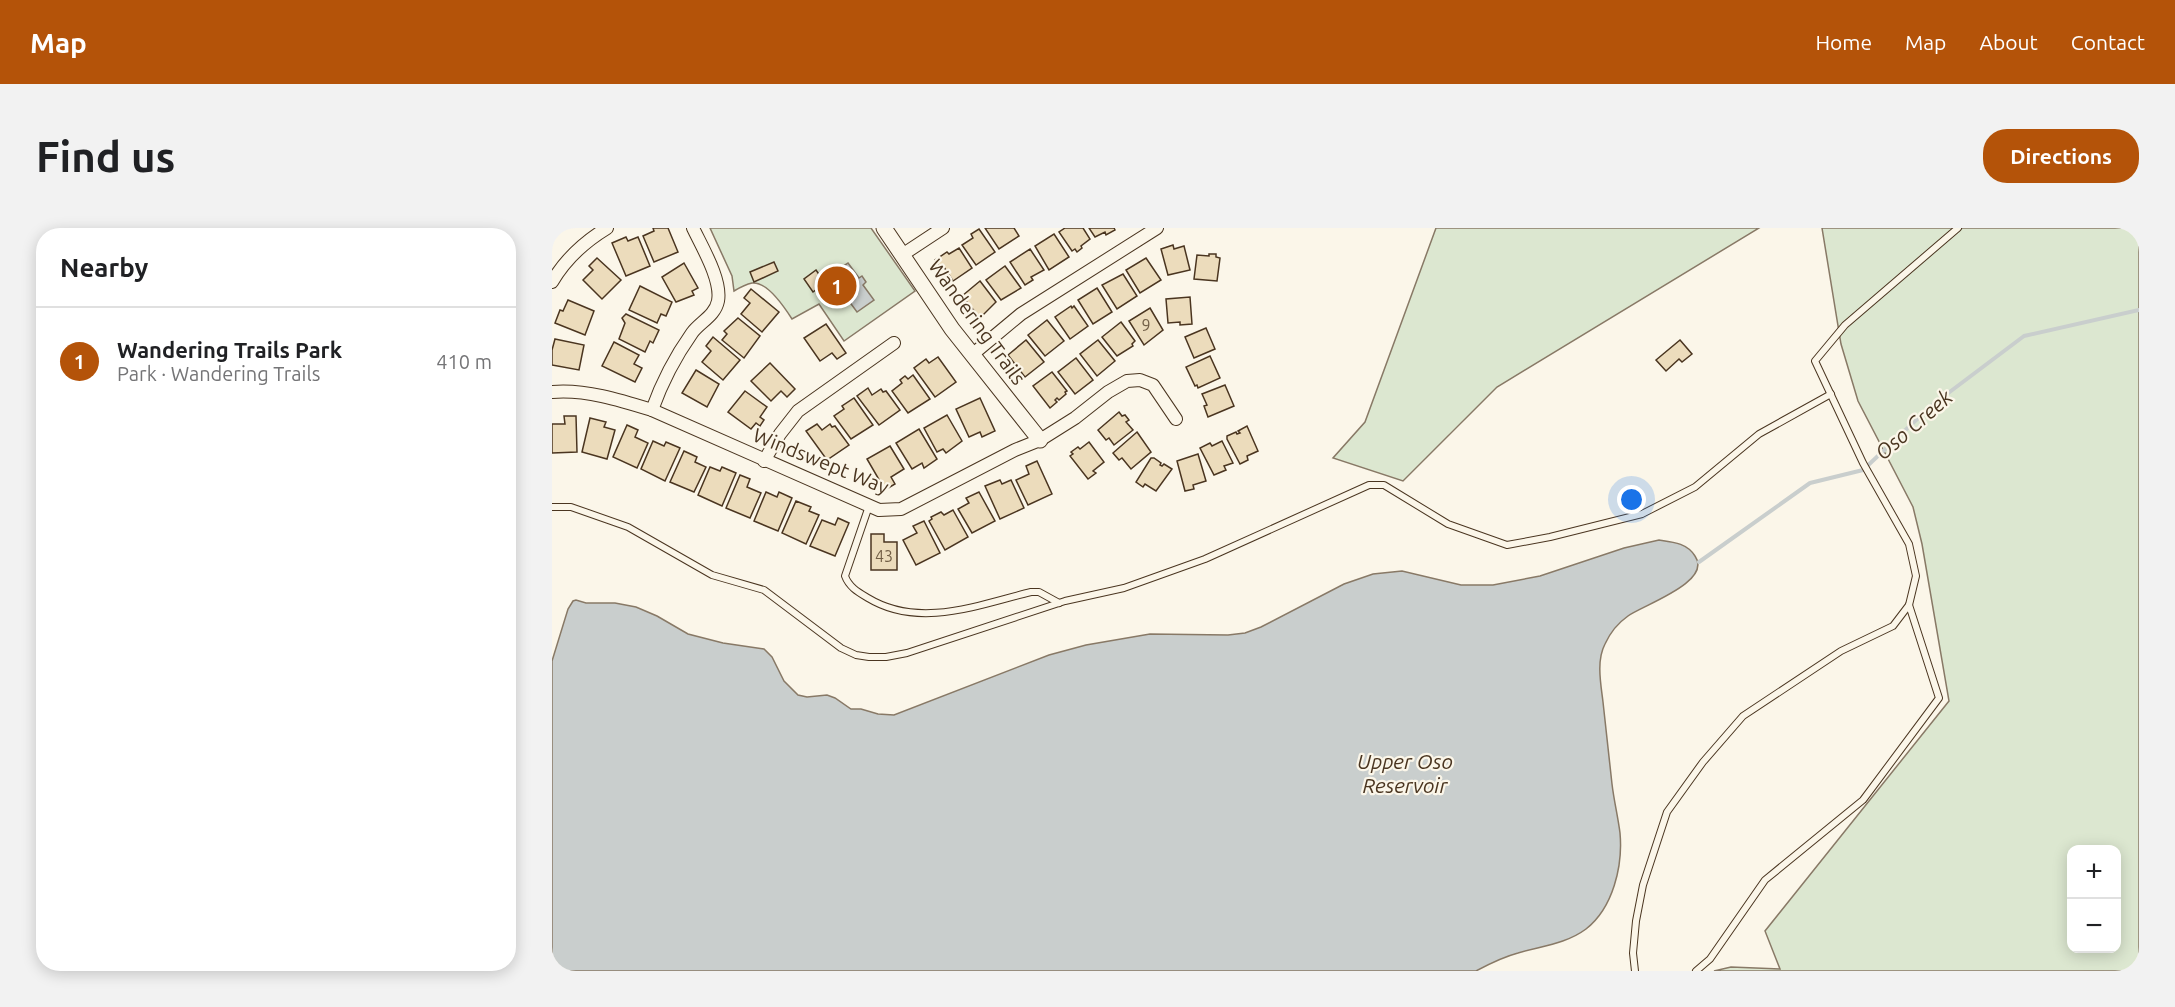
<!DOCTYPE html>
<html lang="en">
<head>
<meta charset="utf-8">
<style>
  body { margin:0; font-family:Ubuntu,sans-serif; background:#f2f2f2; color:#202124 }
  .controls { position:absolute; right:18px; bottom:18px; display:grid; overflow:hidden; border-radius:12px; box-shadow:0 3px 15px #0003 }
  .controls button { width:54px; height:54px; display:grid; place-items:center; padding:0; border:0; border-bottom:2px solid #e0e0e0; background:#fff; color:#202124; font:30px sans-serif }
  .you { position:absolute; left:1080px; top:272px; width:21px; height:21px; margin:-15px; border:4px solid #fff; border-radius:50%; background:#1a73e8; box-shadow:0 0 0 9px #1a73e833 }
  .badge { display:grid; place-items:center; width:39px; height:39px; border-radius:50%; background:#b45309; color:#fff; font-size:20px; font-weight:700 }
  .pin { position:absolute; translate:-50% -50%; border:3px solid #fff; box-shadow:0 2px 6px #0006 }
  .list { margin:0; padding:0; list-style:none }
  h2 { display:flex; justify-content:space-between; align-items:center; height:78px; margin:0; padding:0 24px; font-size:26px }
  h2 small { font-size:20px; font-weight:400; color:#757577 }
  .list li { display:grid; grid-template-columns:39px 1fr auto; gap:18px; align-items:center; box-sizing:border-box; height:108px; padding:0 24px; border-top:2px solid #e0e0e0 }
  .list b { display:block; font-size:22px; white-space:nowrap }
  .list p { margin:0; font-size:20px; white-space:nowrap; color:#757577 }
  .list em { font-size:20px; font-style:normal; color:#757577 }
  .map { position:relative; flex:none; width:1587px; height:743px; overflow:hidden; border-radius:24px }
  header { display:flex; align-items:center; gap:36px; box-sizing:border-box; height:84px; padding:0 30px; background:#b45309; color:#fff }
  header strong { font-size:28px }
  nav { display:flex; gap:33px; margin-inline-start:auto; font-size:21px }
  .intro { display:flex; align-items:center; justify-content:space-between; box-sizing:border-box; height:144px; padding:0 36px }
  h1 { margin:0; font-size:42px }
  .button { padding:15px 27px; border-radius:24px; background:#b45309; color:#fff; font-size:21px; font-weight:700 }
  main { display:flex; gap:36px; padding:0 36px }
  aside { flex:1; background:#fff; border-radius:24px; box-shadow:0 3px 15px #0003 }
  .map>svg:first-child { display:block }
</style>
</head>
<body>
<header>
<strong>Map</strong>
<nav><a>Home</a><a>Map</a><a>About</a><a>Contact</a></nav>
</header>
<div class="intro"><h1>Find us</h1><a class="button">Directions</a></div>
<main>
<aside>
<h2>Nearby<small></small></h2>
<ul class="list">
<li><span class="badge">1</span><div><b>Wandering Trails Park</b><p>Park · Wandering Trails</p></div><em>410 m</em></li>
</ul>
</aside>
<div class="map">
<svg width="1587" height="743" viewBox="0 0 1587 743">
  <rect width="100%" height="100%" fill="#fbf6e9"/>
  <g fill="#dce7d0" stroke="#887966" stroke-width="1.5" fill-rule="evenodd">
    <path d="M158,0H319L363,63L292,113L267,76L240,91C233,80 215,53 200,55C195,56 187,60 182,63L180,48Z"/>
    <path d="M884,0H1207L945,159L851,253L781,230L813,194Z"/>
    <path d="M1270,0H1587V743H1162L1179,739L1228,741L1213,703L1397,473L1370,316L1361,279L1306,173L1289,116ZM1520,622H1564V720H1520Z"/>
  </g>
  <g fill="#c9cecd" stroke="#887966" stroke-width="1.5">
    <path d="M296,35L307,50L310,48L314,54L311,57L322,72L305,84L294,69L291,71L286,64L289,61L279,46Z"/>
    <path d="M1107,312C1121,314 1135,315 1143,328C1161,354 1091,377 1076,388C1066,395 1058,405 1053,416C1044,433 1049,457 1051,474C1054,502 1057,529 1060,556C1062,573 1066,589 1068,605C1071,638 1061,680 1034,701C1014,716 989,718 966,725C951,729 937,736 924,743H0V433L16,381L21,373L24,372L34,375H63L84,379L105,388L136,406L171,415L212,421L220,429L232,453L246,467L255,469L275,467L283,470L299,481H309L326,486L342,487L497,427L534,417L598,406L676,407L693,405L709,399L792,356L821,346L850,343L909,357H941L988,348L1072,320Z"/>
  </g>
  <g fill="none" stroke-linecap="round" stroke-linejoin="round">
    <path stroke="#c9cecd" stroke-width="4" d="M1147,334L1258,255L1311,242L1379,178L1472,108L1587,82"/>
  </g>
  <g fill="#ecdcbc" stroke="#4a3520" stroke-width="1.5">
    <path d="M101,0H116L126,24L102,34L91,8L102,3Z"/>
    <path d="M433,0H462L467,8L447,21Z"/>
    <path d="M513,0H531L538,11L529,18L530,20L525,24L523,21L520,23L507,4Z"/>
    <path d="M537,0H562L563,2L554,7L553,4L543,9Z"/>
    <path d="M427,1L443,24L424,37L410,17L421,10L419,6Z"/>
    <path d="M502,6L517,29L497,42L483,18Z"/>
    <path d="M74,9L76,13L86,9L98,38L74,48L60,15Z"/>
    <path d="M621,17L622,21L632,18L638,42L616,47L609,21Z"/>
    <path d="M407,20L420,40L401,53L392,39L389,41L383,32L395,24L397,26Z"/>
    <path d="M478,21L492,42L479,49L481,52L473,57L458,34Z"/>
    <path d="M657,26H664V29L668,30L665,53L642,51L645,27L657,28Z"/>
    <path d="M45,30L69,52L50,71L31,52L41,42L37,38Z"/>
    <path d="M594,30L609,52L588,65L574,42Z"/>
    <path d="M222,34L226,43L202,54L198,44Z"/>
    <path d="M132,35L146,60L140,63L142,67L124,74L110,49Z"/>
    <path d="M453,38L469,60L449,72L434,52Z"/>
    <path d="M264,42L273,55L261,64L252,51Z"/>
    <path d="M571,46L585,68L565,81L550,57Z"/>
    <path d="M428,53L444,74L428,90L410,68Z"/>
    <path d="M88,58L120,74L114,88L109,86L105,95L77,82Z"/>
    <path d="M545,60L560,84L541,96L526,72Z"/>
    <path d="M199,61L227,84L210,104L189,86L198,75L192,70Z"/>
    <path d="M638,69L640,96L628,97V94L616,95L614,71Z"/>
    <path d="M16,72L42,83L33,107L3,95L8,82L11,83Z"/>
    <path d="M519,78L520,80L522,78L536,98L518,111L503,89Z"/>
    <path d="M598,80L611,102L592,117L577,93Z"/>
    <path d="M74,86L107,102L101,115L98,113L93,124L67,111L73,95L70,90Z"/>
    <path d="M186,90L208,108L192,130L170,112L175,106L172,103Z"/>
    <path d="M495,92L512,113L493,128L476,107Z"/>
    <path d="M569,94L583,113L580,116L581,118L565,128L550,109Z"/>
    <path d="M274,96L294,125L285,131L280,125L268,133L252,110Z"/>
    <path d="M654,100L663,121L642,130L633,109Z"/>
    <path d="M161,109L188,132L171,152L150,134L159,123L154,118Z"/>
    <path d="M3,111L32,117L27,142L0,137V122Z"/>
    <path d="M474,112L492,134L473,149L456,127Z"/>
    <path d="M546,112L563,133L545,148L528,126Z"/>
    <path d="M1128,112L1140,126L1130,134L1127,131L1114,143L1104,132Z"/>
    <path d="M62,114L87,127L82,136L90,140L83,154L50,138Z"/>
    <path d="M658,128L668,150L646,160L645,157L643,158L634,139Z"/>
    <path d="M386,129L404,154L383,169L362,140L374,131L377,135Z"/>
    <path d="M524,130L541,152L523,166L506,144Z"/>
    <path d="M218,135L243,161L235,169L229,163L219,173L199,153Z"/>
    <path d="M144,142L167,156L155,179L130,165Z"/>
    <path d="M500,144L515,163L513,164L514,166L507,172L505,170L503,172L505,174L498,180L481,158Z"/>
    <path d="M361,147L378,171L356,185L340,163L350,155L348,152L353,148L356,151Z"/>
    <path d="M673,157L682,178L656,189L652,178L655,177L650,166Z"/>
    <path d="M316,160L320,167L329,161L331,164L334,163L348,182L327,197L305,168Z"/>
    <path d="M193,163L215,179L208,189L212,192L208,198L204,195L199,201L176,184Z"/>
    <path d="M302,170L321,197L299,211L282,188L292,181L290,178Z"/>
    <path d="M428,170L443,203L430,209L428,204L417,209L404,181Z"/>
    <path d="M567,184L570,188L573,187L577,192L574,194L581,202L562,217L557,210L554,212L546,202Z"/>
    <path d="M395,187L410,213L394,225L391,221L385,224L372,200Z"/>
    <path d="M12,188H24L25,224L0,225V196H13Z"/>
    <path d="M38,190L54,194L52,199L63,202L55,231L30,224Z"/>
    <path d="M265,196L270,202L278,196L280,199L283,198L297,217L275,232L254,203Z"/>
    <path d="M75,197L86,202L83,209L96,215L85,240L61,229Z"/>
    <path d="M695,198L706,223L695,228L696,232L688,236L675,211V208L684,204L685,206L688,205L686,203Z"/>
    <path d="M367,201L385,231L372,240L370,235L360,241L344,215Z"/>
    <path d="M585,204L599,224L579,241L570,230L567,232L561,225Z"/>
    <path d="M101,213L112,218L114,214L128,220L113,253L89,241Z"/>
    <path d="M670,213L681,235L672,238L674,242L662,247L648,220L658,215L660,218Z"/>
    <path d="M537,214L552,234L541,243L544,245L536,251L518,228L521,226L519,224L526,219L528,221Z"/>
    <path d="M338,218L352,241L339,249L343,256L333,262L315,231Z"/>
    <path d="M132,223L145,229L143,234L154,239L142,264L118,254Z"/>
    <path d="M646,226L654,253L641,257L642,261L633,263L625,233Z"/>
    <path d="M599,230H602L609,235L608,237L610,238L612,236L620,241L604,263L593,256L591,259L584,254Z"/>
    <path d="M485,233L500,266L476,277L464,252L477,246L474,238Z"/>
    <path d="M158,239L168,243L170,239L184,245L170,278L146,267Z"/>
    <path d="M188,247L198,251L195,259L209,265L198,290L174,280Z"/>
    <path d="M448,252L450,256L459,252L472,280L448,291L433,258Z"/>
    <path d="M214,264L225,269L227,264L240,270L226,303L202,293Z"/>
    <path d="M427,264L443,293L420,305L406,281L417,275L414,270Z"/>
    <path d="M244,273L259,279L257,283L267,287L254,316L230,305Z"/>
    <path d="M401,282L416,309L393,322L377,293L380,291L379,289L389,284L392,287Z"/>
    <path d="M286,290L297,295L283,328L258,318L270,292L283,297Z"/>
    <path d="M372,293L388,325L364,337L351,312L365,305L361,298Z"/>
    <path d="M319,306H332V314H345V342H319Z"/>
  </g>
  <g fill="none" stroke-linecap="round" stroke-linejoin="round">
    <defs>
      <g id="service">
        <path d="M317,278L293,348C297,359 306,364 316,370C367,401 426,377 479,364H487L507,375"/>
        <path d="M0,279H19L76,299L160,347L212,362L289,420L304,427L317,429H334L355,425L513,373L572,360L653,331L817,257H832L896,296L955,317L998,309L1090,286L1143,259L1207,206L1279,166"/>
        <path d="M1083,743L1081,725L1084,693L1091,657L1115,584L1151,534L1191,488L1289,423L1341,398L1357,377L1364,348L1357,316L1311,235L1263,133L1293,97L1406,0"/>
        <path d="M1144,743L1158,731L1213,652L1311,572L1387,470L1357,377"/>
      </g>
      <g id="minor">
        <path d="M350,27L391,0"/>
        <path d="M0,54C14,30 32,14 55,0"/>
        <path d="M421,126L469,86L605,0"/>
        <path d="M0,164C33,161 68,172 100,182L327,282L349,281L463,222L488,212L523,190L556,164L575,153L588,152L601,157L624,191"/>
        <path d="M100,182C110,154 123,129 140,105C148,94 163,88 166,73C170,52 150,19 141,0"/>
        <path d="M212,233L228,206L246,183L342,115"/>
      </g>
      <path id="tertiary" d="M332,0L400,101L488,212"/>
    </defs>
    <use href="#service" stroke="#4a3520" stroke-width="8"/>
    <use href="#minor" stroke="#4a3520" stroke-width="14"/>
    <use href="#tertiary" stroke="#4a3520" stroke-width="17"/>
    <use href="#service" stroke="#fbf6e9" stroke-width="6"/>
    <use href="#minor" stroke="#fbf6e9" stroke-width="12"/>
    <use href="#tertiary" stroke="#fbf6e9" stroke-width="15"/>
  </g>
  <g text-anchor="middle" stroke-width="4.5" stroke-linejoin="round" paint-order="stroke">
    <g font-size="16" fill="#725f47">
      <text x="594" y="103">9</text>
      <text x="332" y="334">43</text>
    </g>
    <g font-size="20" fill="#4a3520" stroke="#fbf6e9">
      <text transform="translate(425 94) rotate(54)" y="7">Wandering Trails</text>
      <text transform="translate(269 233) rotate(22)" y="7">Windswept Way</text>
    </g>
    <g font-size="21" font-style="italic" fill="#4a3520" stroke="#fbf6e9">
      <text transform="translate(1362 197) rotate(-41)" y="7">Oso Creek</text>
      <text x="853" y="541">Upper Oso<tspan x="853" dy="24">Reservoir</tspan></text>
    </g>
  </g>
</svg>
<div class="controls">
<button>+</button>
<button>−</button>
</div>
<div class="you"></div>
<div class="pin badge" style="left:285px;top:58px">1</div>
</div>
</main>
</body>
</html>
